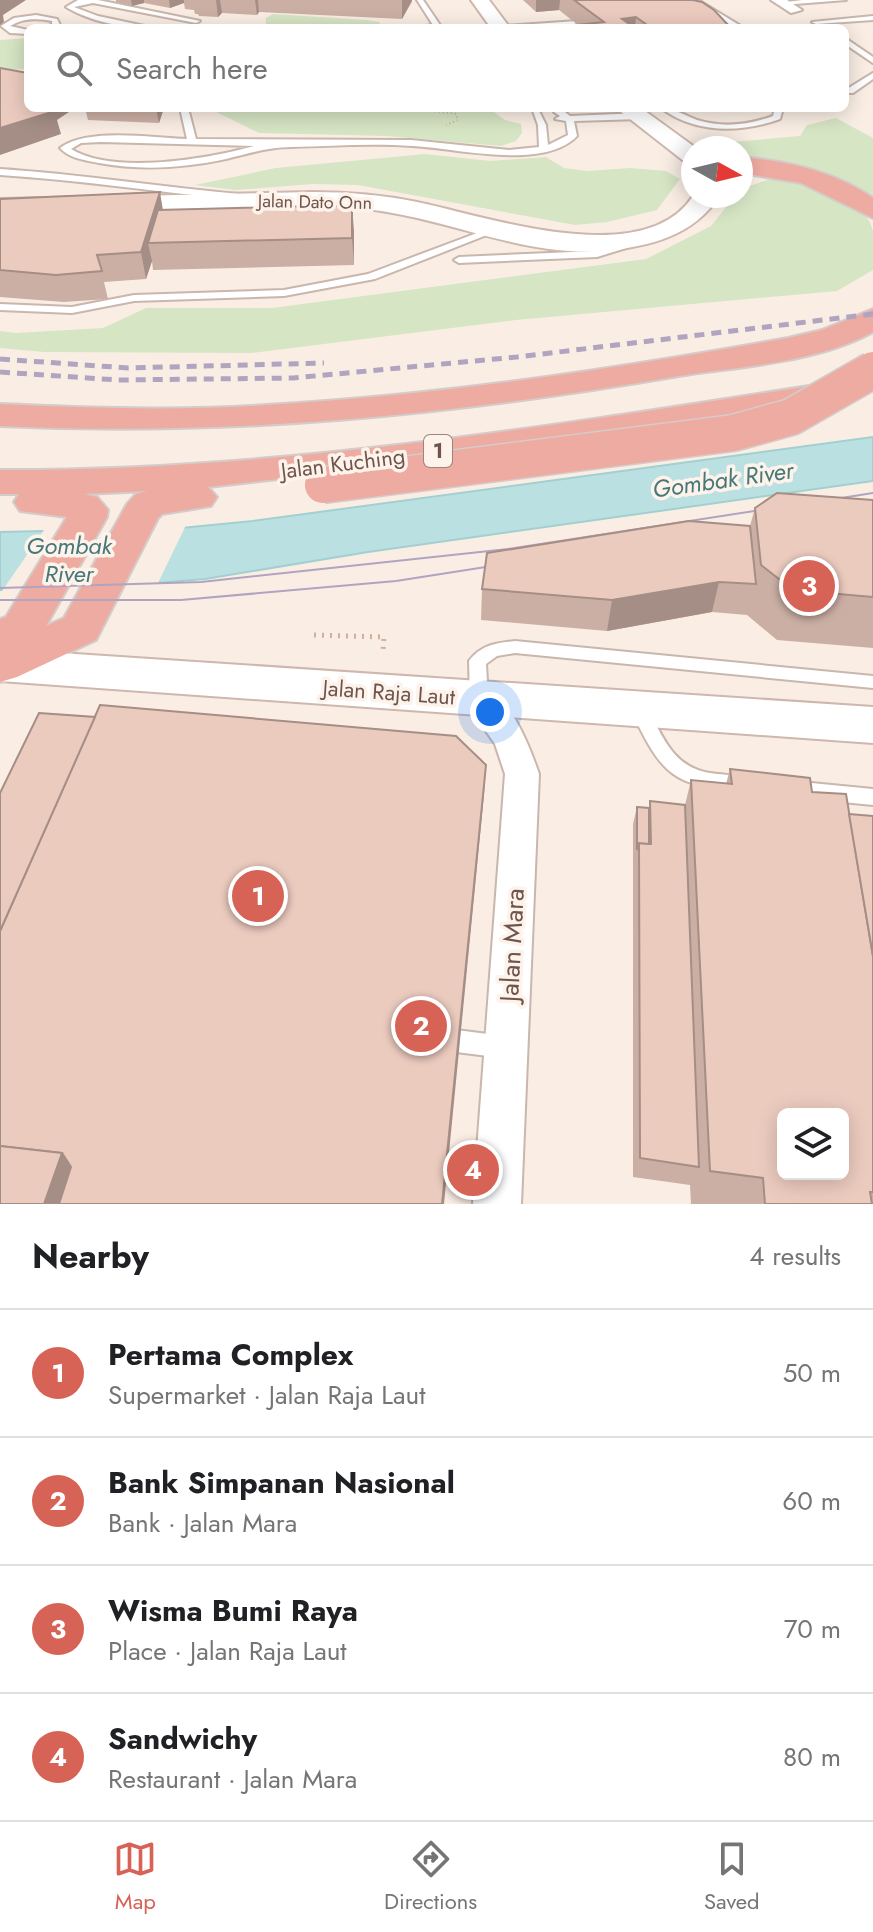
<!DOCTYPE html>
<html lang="en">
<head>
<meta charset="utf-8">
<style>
  body { margin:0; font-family:Jost,sans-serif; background:#f6f6f6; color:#202124 }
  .controls { position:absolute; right:24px; bottom:24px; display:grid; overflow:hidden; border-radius:12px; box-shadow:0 4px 20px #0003 }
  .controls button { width:72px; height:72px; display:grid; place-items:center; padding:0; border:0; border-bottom:2px solid #e0e0e0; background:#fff; color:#202124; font:40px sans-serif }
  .compass { position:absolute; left:681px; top:136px; width:72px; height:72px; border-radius:50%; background:#fff; box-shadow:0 4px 20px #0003; rotate:98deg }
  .you { position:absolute; left:490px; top:712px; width:28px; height:28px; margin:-20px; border:6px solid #fff; border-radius:50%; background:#1a73e8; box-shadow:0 0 0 12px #1a73e833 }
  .badge { display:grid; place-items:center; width:52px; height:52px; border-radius:50%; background:#d76256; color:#fff; font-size:26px; font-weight:700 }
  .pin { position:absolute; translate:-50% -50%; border:4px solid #fff; box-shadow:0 2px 8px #0006 }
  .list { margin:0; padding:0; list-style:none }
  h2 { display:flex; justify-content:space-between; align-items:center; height:104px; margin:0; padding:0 32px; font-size:34px }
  h2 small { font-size:26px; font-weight:400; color:#757577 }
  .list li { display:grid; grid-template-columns:52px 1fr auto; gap:24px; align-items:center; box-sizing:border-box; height:128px; padding:0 32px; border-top:2px solid #e0e0e0 }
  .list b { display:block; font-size:30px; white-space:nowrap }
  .list p { margin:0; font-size:26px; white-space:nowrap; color:#757577 }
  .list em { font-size:26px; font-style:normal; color:#757577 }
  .icon { flex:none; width:44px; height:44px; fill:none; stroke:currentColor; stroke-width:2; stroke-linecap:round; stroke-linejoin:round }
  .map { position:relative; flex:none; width:873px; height:1204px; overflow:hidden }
  .search { position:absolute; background:#fff; box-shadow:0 4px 20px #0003; left:24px; right:24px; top:24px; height:88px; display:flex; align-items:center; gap:20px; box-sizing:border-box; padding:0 28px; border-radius:12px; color:#757577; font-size:30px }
  .sheet { height:616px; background:#fff }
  nav { display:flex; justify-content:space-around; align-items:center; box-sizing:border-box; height:112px; border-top:2px solid #e0e0e0; background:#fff; font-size:22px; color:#757577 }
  nav a { display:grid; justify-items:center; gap:4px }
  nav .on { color:#d76256 }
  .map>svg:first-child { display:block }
</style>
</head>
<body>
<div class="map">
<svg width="873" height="1204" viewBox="0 0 873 1204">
  <rect width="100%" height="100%" fill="#faeee4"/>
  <g fill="#d6e5c4">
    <path d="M273,14L367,20L379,22L381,25L266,28V18Z"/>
    <path d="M28,38V69L0,70V40Z"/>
    <path d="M208,108H488L505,120L521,124L522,133L516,141L501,146L386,136L259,133Z"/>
    <path d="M836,118L873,138V195L835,176L741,160V148H720V143L800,136L807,125Z"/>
    <path d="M425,154L490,161L546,157L564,168L587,171L630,168L666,171L680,179L657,210L607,222L575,225L358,185L313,184L235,190L195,185L276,168Z"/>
    <path d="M776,177C806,184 866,195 873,231C873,243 873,258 873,270L837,291L516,320L251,353L44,352L0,348V331L16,333L103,328L146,308H272L646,259L711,226L735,196H741V189Z"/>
  </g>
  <path fill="#bbe0e1" stroke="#a2d0d1" stroke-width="2" d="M873,437V481L368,552L205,579L72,590H0V532L181,528L253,521Z"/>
  <path fill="#faeee4" d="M187,523L157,585L73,594H0L46,527Z"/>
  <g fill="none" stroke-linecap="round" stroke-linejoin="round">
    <defs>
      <g id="lane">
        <path d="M78,0H98L200,21L196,23L93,3L74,7L98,16L154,28C124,28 91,22 66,7Z"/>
        <path d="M417,0H423L442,28H412L433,25Z"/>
        <path d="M690,0H698L744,28H735Z"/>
        <path d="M802,0H846L782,5L779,3Z"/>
        <path d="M36,15L57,19L60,25L56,28H47L52,24V21C37,18 23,18 10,26L28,30V34L10,33L1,26L14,18Z"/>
        <path d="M873,16V20L816,24L812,22Z"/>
        <path d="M577,21L575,24L501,28L505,26Z"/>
        <path d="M845,38L873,57V63L845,44Z"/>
        <path d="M873,73V79L853,93H847V89Z"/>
        <path d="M180,108H188L196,139L411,140L509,150L539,147L538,125L533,111H539L546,125L548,145L568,135L566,121L555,119L560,116L554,112V108H560L570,116L641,113L645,116L641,119L574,121L577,136C544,171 456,148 412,146C372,143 331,146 291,147C268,147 248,154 226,159C184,168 142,171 99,163C85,160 70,159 60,148C88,127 153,138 187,139ZM101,142L254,146C208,159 113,175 71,149L81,143Z"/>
        <path d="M661,108C674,108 684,115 697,120C723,128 748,125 773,116L775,108H783L780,119C741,133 695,134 661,108Z"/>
        <path d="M0,169C80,174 159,187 239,194L244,197L239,200C159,192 80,180 0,175Z"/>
        <path d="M493,227L502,229L375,279L284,296L134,301L72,313L0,310V304L72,307L134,295L284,290L368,274Z"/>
        <path d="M632,240L637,243L636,245L597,257L459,263L454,260L459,257L596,251Z"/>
        <path d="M515,641L873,676V688L515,653L497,656L486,664L488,698L485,703H473L470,698L469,661C481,645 496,643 515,641Z"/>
        <path d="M640,703L646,705C662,735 672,767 710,773C724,775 740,775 755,780L757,785L755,790L748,793C673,785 663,778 631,710L634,705Z"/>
        <path d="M791,781L873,789V805L791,797L784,794L782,789L784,784Z"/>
        <path d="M440,1028L504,1036L512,1039L515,1047L512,1055L504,1058L440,1050L432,1047L429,1039L432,1031Z"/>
      </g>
      <g id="street">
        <path d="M771,0H787L802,10L791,13Z"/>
        <path d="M479,686C510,695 529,745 539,774L521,1204H473L505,774L495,744L463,698L467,689Z"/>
      </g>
      <g id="secondary">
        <path d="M471,0H489L510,28H491Z"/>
        <path d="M616,108H641L696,148H693V164L685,162Z"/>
        <path d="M313,192C349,192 383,195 417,202C486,216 644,272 693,196H719C694,236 648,247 603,251C522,257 445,217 365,209C320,204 275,208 231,210C154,212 77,214 0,215V199Z"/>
        <path d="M0,649L873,707V743L0,681Z"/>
      </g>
      <g id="highway">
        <path d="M741,157C787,161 834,171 873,198V218L801,183L741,173Z"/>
        <path d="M873,309V332C816,363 742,366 679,376C452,415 231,437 0,426V404C89,408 177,411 266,405C442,395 615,369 788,338L822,330Z"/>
        <path d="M835,382L847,386L853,393L847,400L448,460L208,487L217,497L211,506L162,514L158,518L96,640L17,677L0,682V619L6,617L67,517L20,511L14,502L19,494H0V470C280,471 559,425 835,382ZM147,491L136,494L127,504L64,618L46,626L107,517L108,510L97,497L84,494Z"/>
      </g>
    </defs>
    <use href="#lane" stroke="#c9b6ac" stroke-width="4"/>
    <use href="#street" stroke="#c9b6ac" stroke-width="4"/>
    <use href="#secondary" stroke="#ceb7ad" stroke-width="4"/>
    <use href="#highway" stroke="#d4ccca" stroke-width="4"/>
    <path stroke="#d1aea2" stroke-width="2" stroke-dasharray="1 3" stroke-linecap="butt" d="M415,109L456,114L458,120L446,125"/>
    <path stroke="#d1aea2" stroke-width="5" stroke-dasharray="2 6" stroke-linecap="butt" d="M314,635L384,637L383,651"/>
    <use href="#lane" fill="#fff" fill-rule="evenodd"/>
    <use href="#street" fill="#fff" fill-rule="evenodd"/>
    <use href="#secondary" fill="#fff" fill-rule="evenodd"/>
    <use href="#highway" fill="#eeaba1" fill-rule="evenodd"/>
    <g stroke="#b0a4c1" stroke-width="2">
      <path d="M822,501L873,493"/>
      <path d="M0,588L201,582L508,549L774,508"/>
      <path d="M0,600H181L396,581L505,564"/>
    </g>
    <g stroke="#b0a4c1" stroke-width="5" stroke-dasharray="10 7" stroke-linecap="butt">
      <path d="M0,359L128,368L324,363"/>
      <path d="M0,372L118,380L293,378L517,357L873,314"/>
    </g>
    <defs>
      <path id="highway-bridge" d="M323,485L733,433L791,417L873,370"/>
    </defs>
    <use href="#highway-bridge" stroke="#d4ccca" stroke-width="39" stroke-linecap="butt"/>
    <use href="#highway-bridge" stroke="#eeaba1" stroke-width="36"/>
  </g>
  <g fill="#cbafa4">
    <path d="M116,0H412V2L402,19L259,12L257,15L222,13L218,17L199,16L198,14H195L194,10L185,9L184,3L170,8L144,3L132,6L116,2Z"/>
    <path d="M523,0H693L731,28H577L578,25L559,10L536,12Z"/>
    <path d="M85,108H164L159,123L88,120Z"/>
    <path d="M0,199L163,210L352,205L354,265L153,270L152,261L146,279L104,282L108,299L64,302L0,297Z"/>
    <path d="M873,500V648L777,640L747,615L712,612L607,631L481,620L482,589L750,526L755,508Z"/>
    <path d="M730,769L812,792L849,814L873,816V1204H691L690,1185L633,1177V824L637,807L649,808L650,801L685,805L691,780L726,784Z"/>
  </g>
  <g fill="#a58e86">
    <path d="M0,0H26L3,15L4,22L0,25Z"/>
    <path d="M131,0H144V3L132,6Z"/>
    <path d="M169,0H184V3L170,8Z"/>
    <path d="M216,0H220L222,13L218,17Z"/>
    <path d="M255,0H258L259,12L257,15Z"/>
    <path d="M402,0H412L402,19Z"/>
    <path d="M536,0H560L559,10L536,12Z"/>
    <path d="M636,17L635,28L622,19Z"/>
    <path d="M41,108H75L57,120L61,134L0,155V128Z"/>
    <path d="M156,108H164L159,123Z"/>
    <path d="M160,192L164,217L148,243L152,261L146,279L141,252Z"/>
    <path d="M352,205L354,231V265L352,238Z"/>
    <path d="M719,582L712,612L607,631L612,600Z"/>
    <path d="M486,765L484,795L444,1204H442Z"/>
    <path d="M62,1153L87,1190L82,1204H44Z"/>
  </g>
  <g fill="#eccbbf" stroke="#a58e86" stroke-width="2" fill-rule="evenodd">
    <path d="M574,0H693L702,2L714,10L731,28H581L577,25L604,22ZM636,17L647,25L632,26L622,19Z"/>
    <path d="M0,68L28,73V108H49L55,111L0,128Z"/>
    <path d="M160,192L141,252L97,255L102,271L56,275L0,270V199Z"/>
    <path d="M352,205V238L148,243L158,210Z"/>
    <path d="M777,493L873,500V597L793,590L761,565L755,508Z"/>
    <path d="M689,521L750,526L756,584L719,582L612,600L482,589L487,553Z"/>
    <path d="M100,705L456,736L486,765L442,1204H59L71,1167L62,1153L0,1146V931Z"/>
    <path d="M39,713L95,717L0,931V793Z"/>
    <path d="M730,769L810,778L812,792L846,794L873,956V1192H870L872,1204H765L763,1178L710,1171L691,780L732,784ZM783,1114H843V1174H783Z"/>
    <path d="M650,801L685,805L699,1167L640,1158L639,843L651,844Z"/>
    <path d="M637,807L649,808V844L639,843L637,850Z"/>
    <path d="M849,814L873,816V956Z"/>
    <path d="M0,1146L62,1153L44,1204H0Z"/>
  </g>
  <g text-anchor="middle" stroke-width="7" stroke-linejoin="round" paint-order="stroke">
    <g font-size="18" fill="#6f544d" stroke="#fdf3ea">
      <text transform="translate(315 202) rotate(1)" y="6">Jalan Dato Onn</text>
    </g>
    <rect fill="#fdf3ea" stroke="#9a847c" stroke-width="2" x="424" y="435" width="28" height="32" rx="6"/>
    <g font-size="20" font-weight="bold" fill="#6f544d">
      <text x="438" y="458">1</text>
    </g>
    <g font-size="22" fill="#6f544d" stroke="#fdf3ea">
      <text transform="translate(343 463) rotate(-7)" y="8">Jalan Kuching</text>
      <text transform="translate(389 692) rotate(4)" y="8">Jalan Raja Laut</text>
    </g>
    <g font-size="24" font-style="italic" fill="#46787a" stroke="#fdf3ea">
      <text transform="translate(723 480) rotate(-8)" y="8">Gombak River</text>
      <text x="69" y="554">Gombak<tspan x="69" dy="28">River</tspan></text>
    </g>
    <g font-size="26" fill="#6f544d" stroke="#fdf3ea">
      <text transform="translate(512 945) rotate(-87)" y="9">Jalan Mara</text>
    </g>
  </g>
</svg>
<div class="controls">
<button><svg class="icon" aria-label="layers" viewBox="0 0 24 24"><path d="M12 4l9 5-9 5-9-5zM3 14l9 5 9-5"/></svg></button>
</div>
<svg class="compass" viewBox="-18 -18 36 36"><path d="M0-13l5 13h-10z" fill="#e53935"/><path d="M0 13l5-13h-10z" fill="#757577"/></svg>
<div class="you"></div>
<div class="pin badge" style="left:258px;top:896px">1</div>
<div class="pin badge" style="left:421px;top:1026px">2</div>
<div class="pin badge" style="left:809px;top:586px">3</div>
<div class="pin badge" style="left:473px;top:1170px">4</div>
<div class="search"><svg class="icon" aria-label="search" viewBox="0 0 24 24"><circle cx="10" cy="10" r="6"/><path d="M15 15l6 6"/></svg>Search here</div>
</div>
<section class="sheet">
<h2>Nearby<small>4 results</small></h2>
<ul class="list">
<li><span class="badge">1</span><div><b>Pertama Complex</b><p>Supermarket · Jalan Raja Laut</p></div><em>50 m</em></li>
<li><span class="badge">2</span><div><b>Bank Simpanan Nasional</b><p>Bank · Jalan Mara</p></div><em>60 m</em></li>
<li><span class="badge">3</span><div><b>Wisma Bumi Raya</b><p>Place · Jalan Raja Laut</p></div><em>70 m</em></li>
<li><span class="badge">4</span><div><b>Sandwichy</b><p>Restaurant · Jalan Mara</p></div><em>80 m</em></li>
</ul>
</section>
<nav>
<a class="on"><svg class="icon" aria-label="map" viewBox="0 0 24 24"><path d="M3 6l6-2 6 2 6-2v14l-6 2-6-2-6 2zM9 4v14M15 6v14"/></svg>Map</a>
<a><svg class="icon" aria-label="directions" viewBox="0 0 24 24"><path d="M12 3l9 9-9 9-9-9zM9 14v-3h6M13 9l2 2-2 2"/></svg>Directions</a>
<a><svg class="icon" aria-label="saved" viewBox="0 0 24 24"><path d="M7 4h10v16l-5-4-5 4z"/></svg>Saved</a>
</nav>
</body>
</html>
